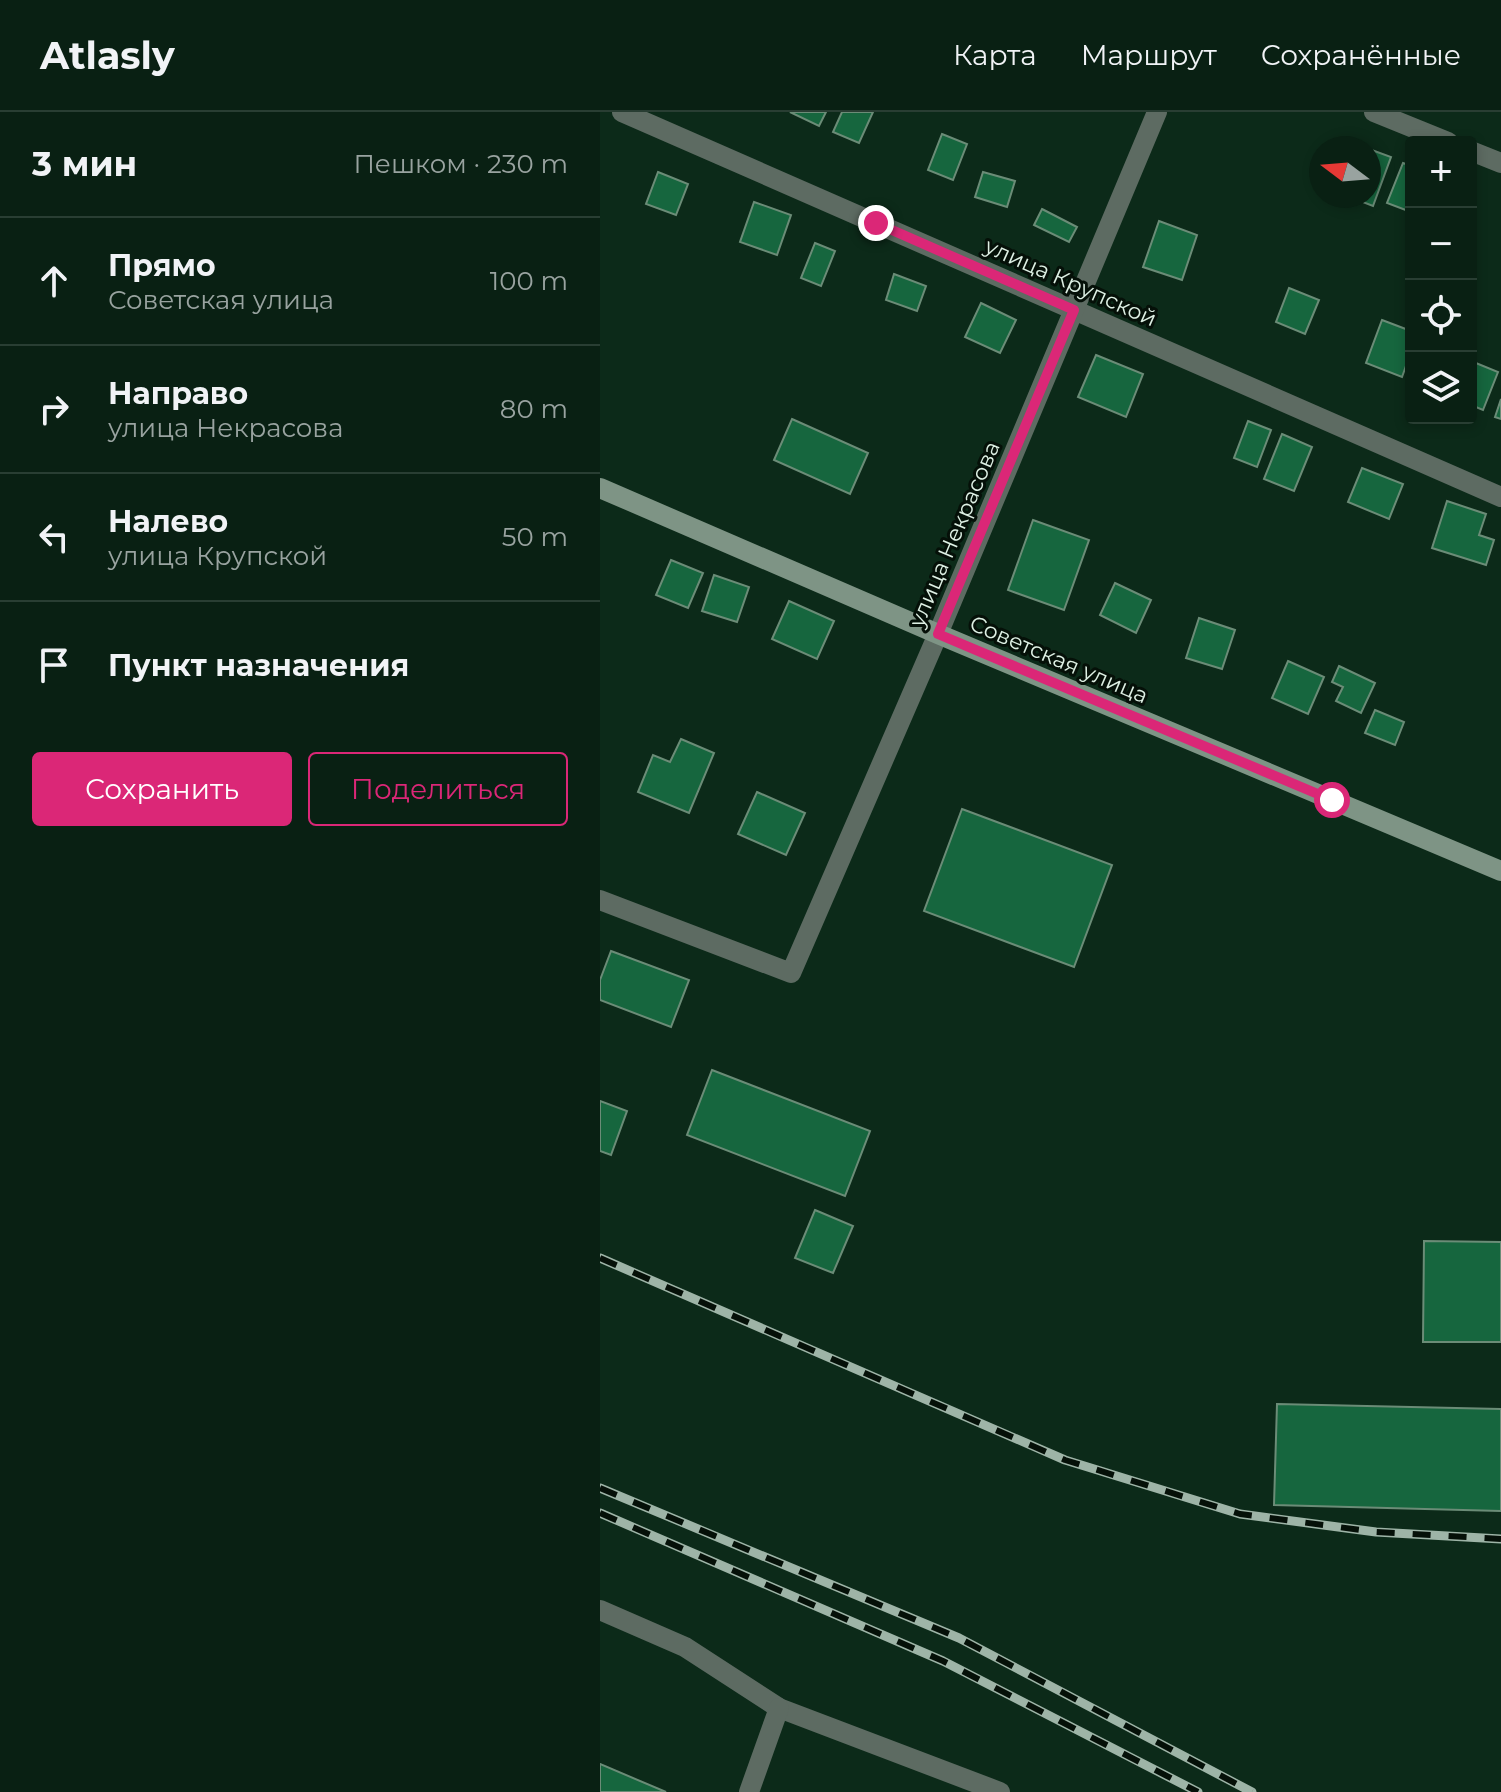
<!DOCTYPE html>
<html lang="ru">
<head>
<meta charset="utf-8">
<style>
  body { margin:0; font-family:Montserrat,sans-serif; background:#172d21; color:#f1f3f6 }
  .controls { position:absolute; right:24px; top:24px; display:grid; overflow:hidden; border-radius:8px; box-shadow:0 4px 12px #0003 }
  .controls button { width:72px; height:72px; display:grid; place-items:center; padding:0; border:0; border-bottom:2px solid #293e33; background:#092013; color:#f1f3f6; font:40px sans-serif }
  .compass { position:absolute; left:709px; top:24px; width:72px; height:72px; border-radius:50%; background:#092013; box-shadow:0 4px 12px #0003; rotate:286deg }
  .stop { position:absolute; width:24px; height:24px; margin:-18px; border:6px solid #db2777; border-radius:50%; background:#fff }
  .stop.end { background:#db2777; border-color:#fff; box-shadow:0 2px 8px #0008 }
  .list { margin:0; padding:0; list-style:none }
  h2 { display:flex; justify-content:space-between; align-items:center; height:104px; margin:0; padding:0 32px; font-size:34px }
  h2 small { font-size:26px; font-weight:400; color:#99a3a0 }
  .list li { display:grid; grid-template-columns:52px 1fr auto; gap:24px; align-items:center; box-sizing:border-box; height:128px; padding:0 32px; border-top:2px solid #293e33 }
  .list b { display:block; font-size:30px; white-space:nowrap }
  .list p { margin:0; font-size:26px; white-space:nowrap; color:#99a3a0 }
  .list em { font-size:26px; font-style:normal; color:#99a3a0 }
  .actions { display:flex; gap:16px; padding:24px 32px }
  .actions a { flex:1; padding:18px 0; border:2px solid #db2777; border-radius:8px; text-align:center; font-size:28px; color:#db2777 }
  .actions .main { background:#db2777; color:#fff }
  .icon { flex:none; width:44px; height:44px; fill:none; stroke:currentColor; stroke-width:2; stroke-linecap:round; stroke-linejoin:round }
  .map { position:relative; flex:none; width:901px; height:1680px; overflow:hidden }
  header { display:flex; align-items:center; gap:48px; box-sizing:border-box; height:112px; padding:0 40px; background:#092013; border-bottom:2px solid #293e33 }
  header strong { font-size:38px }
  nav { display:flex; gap:44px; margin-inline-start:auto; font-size:28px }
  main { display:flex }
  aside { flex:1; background:#092013 }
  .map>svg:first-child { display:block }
</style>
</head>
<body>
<header>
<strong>Atlasly</strong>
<nav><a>Карта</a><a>Маршрут</a><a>Сохранённые</a></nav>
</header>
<main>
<aside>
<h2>3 мин<small>Пешком · 230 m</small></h2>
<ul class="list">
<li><svg class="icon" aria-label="ahead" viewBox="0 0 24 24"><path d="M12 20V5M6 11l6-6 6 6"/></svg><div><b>Прямо</b><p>Советская улица</p></div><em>100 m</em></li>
<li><svg class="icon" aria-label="right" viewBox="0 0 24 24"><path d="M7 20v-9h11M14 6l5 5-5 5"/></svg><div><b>Направо</b><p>улица Некрасова</p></div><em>80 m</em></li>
<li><svg class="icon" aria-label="left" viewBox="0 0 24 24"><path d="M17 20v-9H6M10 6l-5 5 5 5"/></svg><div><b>Налево</b><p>улица Крупской</p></div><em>50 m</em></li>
<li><svg class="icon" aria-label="arrive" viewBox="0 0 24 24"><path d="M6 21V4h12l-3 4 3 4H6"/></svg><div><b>Пункт назначения</b></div></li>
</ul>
<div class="actions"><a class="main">Сохранить</a><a>Поделиться</a></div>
</aside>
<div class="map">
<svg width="901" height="1680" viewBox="0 0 901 1680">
  <rect width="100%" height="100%" fill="#0c2a19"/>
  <g fill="#16663e" stroke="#6b8c77" stroke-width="2">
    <path d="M190,0H226L219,14Z"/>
    <path d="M242,0H273L259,31L233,20Z"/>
    <path d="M342,22L367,32L353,68L328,58Z"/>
    <path d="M769,37L791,45L773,94L750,85L769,84Z"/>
    <path d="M803,51L811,54V100L787,91Z"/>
    <path d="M58,60L88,72L76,103L46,92Z"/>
    <path d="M383,60L415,69L407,95L375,85Z"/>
    <path d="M154,90L191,103L177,143L140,130Z"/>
    <path d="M442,97L477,115L469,130L434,113Z"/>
    <path d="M559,109L597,123L582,168L543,155Z"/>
    <path d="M215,131L235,139L221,174L201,166Z"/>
    <path d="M294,162L326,174L317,199L286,188Z"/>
    <path d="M689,176L719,188L705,222L676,210Z"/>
    <path d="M381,191L416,208L400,241L365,225Z"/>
    <path d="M782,208L811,219V240L802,265L766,251Z"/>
    <path d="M496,243L543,262L526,305L478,285Z"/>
    <path d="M871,249L898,260L883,298L871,293Z"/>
    <path d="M901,287V307L895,305Z"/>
    <path d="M192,307L268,341L250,382L174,348Z"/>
    <path d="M648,309L671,318L657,355L634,346Z"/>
    <path d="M682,322L712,335L694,379L664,367Z"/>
    <path d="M762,356L803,372L789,407L748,390Z"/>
    <path d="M847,389L886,402L879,423L894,428L886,453L832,436Z"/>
    <path d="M433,408L489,428L464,498L408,478Z"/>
    <path d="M71,448L103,461L88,496L56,483Z"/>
    <path d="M114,463L149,475L137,510L102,499Z"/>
    <path d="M515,471L551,488L536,521L500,503Z"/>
    <path d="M189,489L234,509L217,547L172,527Z"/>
    <path d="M599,506L635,518L622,557L586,546Z"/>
    <path d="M688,549L724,565L708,602L672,586Z"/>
    <path d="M739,554L775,571L761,601L736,589L743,575L732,570Z"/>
    <path d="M775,598L804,610L795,633L765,621Z"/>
    <path d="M81,627L114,641L89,701L38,680L53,643L70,650Z"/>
    <path d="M157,680L205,701L186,743L138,722Z"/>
    <path d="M362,697L512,753L474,855L324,799Z"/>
    <path d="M11,839L89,868L71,915L0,888V868Z"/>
    <path d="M112,958L270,1019L245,1084L87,1023Z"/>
    <path d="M0,989L27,999L11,1043L0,1039Z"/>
    <path d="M215,1098L253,1114L233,1161L195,1146Z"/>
    <path d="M824,1129L901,1130V1230H823Z"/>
    <path d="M677,1292L901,1297V1399L674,1393Z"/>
    <path d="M0,1652L66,1680H0Z"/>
  </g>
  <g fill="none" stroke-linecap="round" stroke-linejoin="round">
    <g stroke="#5d6b62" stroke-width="20">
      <path d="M22,0L901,385"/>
      <path d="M774,0L848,30"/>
      <path d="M871,39L901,51"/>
      <path d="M0,788L191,861L338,522L557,0"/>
      <path d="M0,1498L85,1535L179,1596L400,1680"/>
      <path d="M149,1680L179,1596"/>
    </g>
    <path stroke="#7e9485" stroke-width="20" d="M0,376L338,522L901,759"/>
    <defs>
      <g id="rail">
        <path d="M0,1146L465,1348L640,1402L776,1420L901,1427"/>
        <path d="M0,1376L359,1526L652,1680"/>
        <path d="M0,1401L343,1549L598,1680"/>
      </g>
    </defs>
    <use href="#rail" stroke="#9eb4a7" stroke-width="9"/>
    <use href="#rail" stroke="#051008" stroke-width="6" stroke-dasharray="18" stroke-linecap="butt"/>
  </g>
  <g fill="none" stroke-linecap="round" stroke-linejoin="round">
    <path stroke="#db2777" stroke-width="10" d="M276,111L474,198L338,522L732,688"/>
  </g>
  <g text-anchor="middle" stroke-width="6" stroke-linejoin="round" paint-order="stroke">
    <g font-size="22" fill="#def0e4" stroke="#051008">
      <text transform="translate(471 170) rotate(24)" y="8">улица Крупской</text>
      <text transform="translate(354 422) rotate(-67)" y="8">улица Некрасова</text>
      <text transform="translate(459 547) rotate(23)" y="8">Советская улица</text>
    </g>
  </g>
</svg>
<div class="controls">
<button>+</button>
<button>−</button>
<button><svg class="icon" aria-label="locate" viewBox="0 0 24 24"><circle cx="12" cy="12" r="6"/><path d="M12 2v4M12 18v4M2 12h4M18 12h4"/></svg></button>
<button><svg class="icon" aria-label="layers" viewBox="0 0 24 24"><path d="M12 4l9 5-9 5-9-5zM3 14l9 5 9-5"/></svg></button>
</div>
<svg class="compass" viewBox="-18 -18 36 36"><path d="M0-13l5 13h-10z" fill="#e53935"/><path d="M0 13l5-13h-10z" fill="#99a3a0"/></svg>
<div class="stop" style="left:732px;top:688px"></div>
<div class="stop end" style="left:276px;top:111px"></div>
</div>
</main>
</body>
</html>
